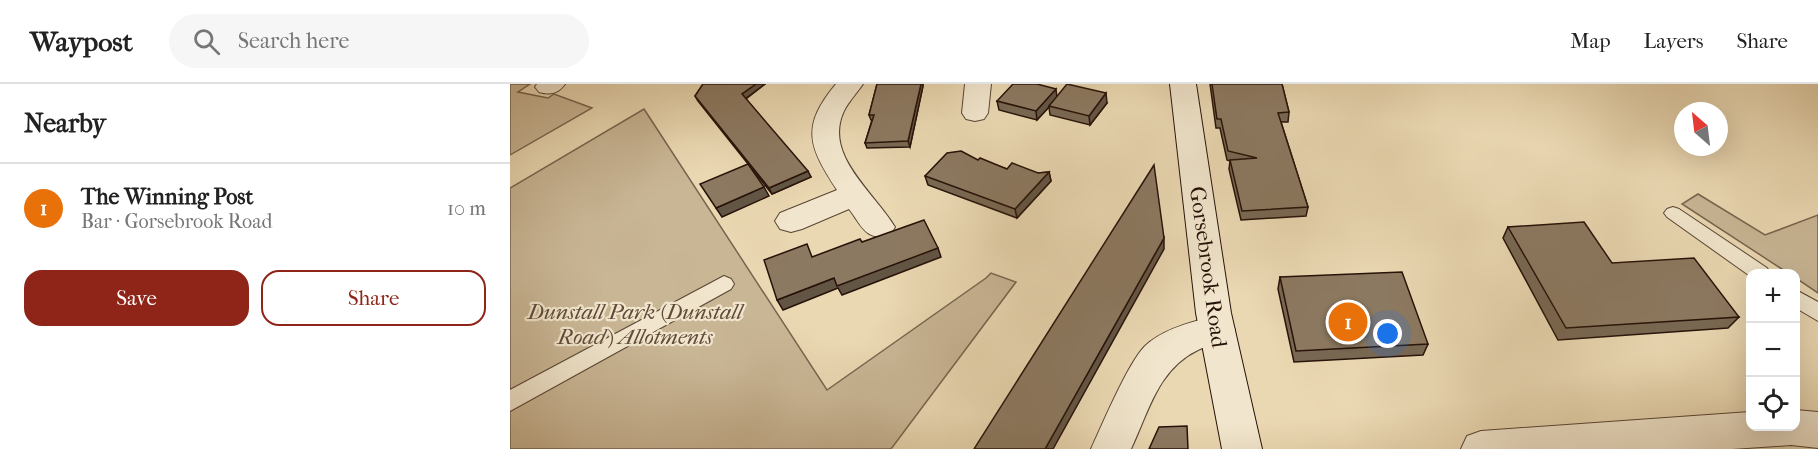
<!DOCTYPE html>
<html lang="en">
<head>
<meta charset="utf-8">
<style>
  body { margin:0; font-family:"IM FELL French Canon",serif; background:#f6f6f6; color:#222 }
  .controls { position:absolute; right:18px; bottom:18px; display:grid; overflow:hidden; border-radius:12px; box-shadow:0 6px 24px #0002 }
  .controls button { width:54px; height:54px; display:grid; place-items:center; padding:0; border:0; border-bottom:2px solid #e0e0e0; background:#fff; color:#222; font:30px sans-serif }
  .compass { position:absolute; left:1164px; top:18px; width:54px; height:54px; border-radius:50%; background:#fff; box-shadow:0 6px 24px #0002; rotate:332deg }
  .you { position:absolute; left:878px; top:250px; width:21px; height:21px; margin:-15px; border:4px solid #fff; border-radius:50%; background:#1a73e8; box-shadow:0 0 0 9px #1a73e833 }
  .badge { display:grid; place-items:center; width:39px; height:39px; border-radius:50%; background:#8f2418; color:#fff; font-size:20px; font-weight:700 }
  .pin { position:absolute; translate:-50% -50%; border:3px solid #fff; box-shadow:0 2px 6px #0006 }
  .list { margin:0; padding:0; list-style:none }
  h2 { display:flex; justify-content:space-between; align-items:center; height:78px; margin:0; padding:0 24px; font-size:26px }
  h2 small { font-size:20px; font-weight:400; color:#767676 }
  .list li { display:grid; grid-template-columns:39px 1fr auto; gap:18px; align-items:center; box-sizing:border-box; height:90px; padding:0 24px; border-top:2px solid #e0e0e0 }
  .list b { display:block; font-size:22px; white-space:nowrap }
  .list p { margin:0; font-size:20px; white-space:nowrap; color:#767676 }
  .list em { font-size:20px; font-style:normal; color:#767676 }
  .actions { display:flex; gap:12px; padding:18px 24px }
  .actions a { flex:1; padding:14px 0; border:2px solid #8f2418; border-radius:18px; text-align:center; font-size:21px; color:#8f2418 }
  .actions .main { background:#8f2418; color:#fff }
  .icon { flex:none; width:33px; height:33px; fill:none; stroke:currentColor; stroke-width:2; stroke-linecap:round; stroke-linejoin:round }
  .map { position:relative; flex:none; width:1308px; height:365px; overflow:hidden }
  header { display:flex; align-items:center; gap:36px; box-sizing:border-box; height:84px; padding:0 30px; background:#fff; border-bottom:2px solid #e0e0e0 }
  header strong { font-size:28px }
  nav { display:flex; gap:33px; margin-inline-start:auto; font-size:21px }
  .search { width:420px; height:54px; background:#f6f6f6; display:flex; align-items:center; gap:15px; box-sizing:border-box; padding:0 21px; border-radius:33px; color:#767676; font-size:22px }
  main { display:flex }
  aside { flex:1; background:#fff }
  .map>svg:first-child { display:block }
</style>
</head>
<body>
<header>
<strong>Waypost</strong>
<div class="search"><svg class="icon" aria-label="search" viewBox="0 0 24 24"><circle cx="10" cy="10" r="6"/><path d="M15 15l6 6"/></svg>Search here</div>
<nav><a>Map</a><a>Layers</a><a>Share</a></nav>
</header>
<main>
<aside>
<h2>Nearby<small></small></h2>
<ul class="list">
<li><span class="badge" style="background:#e8710a">1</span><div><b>The Winning Post</b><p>Bar · Gorsebrook Road</p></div><em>10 m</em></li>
</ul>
<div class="actions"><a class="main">Save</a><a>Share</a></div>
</aside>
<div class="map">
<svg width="1308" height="365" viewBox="0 0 1308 365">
  <rect width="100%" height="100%" fill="#ead8b2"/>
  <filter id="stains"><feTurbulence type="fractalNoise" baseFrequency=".00333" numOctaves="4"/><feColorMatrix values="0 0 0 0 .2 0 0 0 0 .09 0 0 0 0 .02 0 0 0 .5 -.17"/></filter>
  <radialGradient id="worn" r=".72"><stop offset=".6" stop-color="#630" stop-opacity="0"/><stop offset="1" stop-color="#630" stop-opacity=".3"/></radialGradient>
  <g fill="#c9b695" stroke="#78644f" stroke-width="1.5">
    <path d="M0,0H20L8,8L38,14L44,10L82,24L0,71Z"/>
    <path d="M134,25L317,306L476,194L481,189L506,198L381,365H0V104Z"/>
    <path d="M1188,110L1255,151L1308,131V209L1286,194V189H1278L1172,120Z"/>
  </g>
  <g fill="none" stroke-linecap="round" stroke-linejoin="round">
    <defs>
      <g id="lane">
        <path d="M1163,123L1169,125L1257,184L1260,189H1240V192L1157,133L1154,129L1157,125Z"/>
        <path d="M214,192L221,195L224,200L221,205L0,327V306Z"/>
        <path d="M1286,206L1308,218V237L1286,224Z"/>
      </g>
      <g id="street">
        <path d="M27,0H55C48,10 40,11 29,8L25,3Z"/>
        <path d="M326,0H353C347,9 339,17 334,27C313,71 364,108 385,143L380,151C356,158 352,142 339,125L292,145L281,148L270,145L265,137L270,129L327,106C299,63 290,43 326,0Z"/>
        <path d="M455,0H481L478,29L474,35L465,37L456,35L452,29Z"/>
        <path d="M707,232L720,236L725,246L720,256C709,260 698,261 688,266C648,285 639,327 621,365H581C592,341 618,279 635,262C653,245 683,237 707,232Z"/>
        <path d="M1286,326L1308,328V364L1281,361L1222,365H951L957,352L971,347L1240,328V342H1286Z"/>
      </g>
      <path id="secondary" d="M660,0H686L721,229L752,365H712L686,229Z"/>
    </defs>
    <use href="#lane" stroke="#584433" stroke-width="2"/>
    <use href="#street" stroke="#584433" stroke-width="2"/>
    <use href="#secondary" stroke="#271209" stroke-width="2"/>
    <use href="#lane" fill="#f1e6cd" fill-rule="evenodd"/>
    <use href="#street" fill="#f1e6cd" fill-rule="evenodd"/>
    <use href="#secondary" fill="#f1e6cd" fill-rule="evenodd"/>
  </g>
  <g fill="#786853" stroke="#271209" stroke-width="1.5">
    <path d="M193,0H255L236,15L301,93L262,110L188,17L185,12Z"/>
    <path d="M367,0H413V2L400,63L357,64L355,59L362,36H361L359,31Z"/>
    <path d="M700,0H772L779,28L778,38H771L798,123L796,132L731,136L719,85L720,77L717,76L710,44H706Z"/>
    <path d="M547,12L597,19L580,41L540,31L539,23L527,36L489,26L487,17Z"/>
    <path d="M468,76L497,85L528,89L539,88L541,97L507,134L418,101L415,92Z"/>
    <path d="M998,143L1102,179L1229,233L1218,244L1048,256L993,154Z"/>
    <path d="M770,193L918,260L913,271L784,278L768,205Z"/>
  </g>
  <g fill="#625544" stroke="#271209" stroke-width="1.5">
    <path d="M246,0H255L235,15L232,10Z"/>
    <path d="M411,0H413V2L400,63L398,57Z"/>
    <path d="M546,5L547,14L539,22V23L527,36L526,27Z"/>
    <path d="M596,9L597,19L580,41L579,32Z"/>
    <path d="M298,87L301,93L262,110L259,104Z"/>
    <path d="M539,88L541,97L507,134L505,125Z"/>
    <path d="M254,103L259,112L212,133L206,124Z"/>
    <path d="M654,154V165L543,365H535Z"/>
    <path d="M428,164L431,173L332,211L328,204L273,226L267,216L324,194Z"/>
  </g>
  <g fill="#8c7961" stroke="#271209" stroke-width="1.5">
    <path d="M193,0H246L232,10L298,87L259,104L185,12Z"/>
    <path d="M367,0H411L398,57L355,59L364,31H359Z"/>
    <path d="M503,0H527L546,5L526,27L487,17Z"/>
    <path d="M557,0L596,9L579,32L539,22Z"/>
    <path d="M702,0H772L779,28L768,29L798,123L732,127L720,76L747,74L718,67L711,35H707Z"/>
    <path d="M451,67L468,76L470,74L497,85L502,79L528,89L539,88L505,125L415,92L437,69Z"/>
    <path d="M238,80L254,103L206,124L190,100Z"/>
    <path d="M644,81L654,154L535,365H464Z"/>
    <path d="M414,136L428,164L327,202L324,194L267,216L254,176L297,160L302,173L350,155L352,158Z"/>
    <path d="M1074,138L1102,179L1184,174L1229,233L1056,244L998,143Z"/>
    <path d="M892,188L918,260L786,267L770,193Z"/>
    <path d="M677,342L678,365H639L649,343Z"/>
  </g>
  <g text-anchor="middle" stroke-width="4.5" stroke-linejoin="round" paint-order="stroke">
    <g font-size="22" fill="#271209" stroke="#f1e6cd">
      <text transform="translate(699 183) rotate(82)" y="8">Gorsebrook Road</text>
    </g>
    <g font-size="22" font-style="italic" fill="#604b3a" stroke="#f1e6cd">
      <text x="125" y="235">Dunstall Park (Dunstall<tspan x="125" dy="25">Road) Allotments</tspan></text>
    </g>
  </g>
  <rect width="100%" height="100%" filter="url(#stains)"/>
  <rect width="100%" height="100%" fill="url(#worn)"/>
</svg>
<div class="controls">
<button>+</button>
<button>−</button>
<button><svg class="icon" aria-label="locate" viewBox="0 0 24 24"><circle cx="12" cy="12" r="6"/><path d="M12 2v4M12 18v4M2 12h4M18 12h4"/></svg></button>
</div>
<svg class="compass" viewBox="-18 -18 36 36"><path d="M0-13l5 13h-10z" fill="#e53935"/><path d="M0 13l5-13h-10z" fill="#767676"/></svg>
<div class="you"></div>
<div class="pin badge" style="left:838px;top:238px;background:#e8710a">1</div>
</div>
</main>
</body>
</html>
